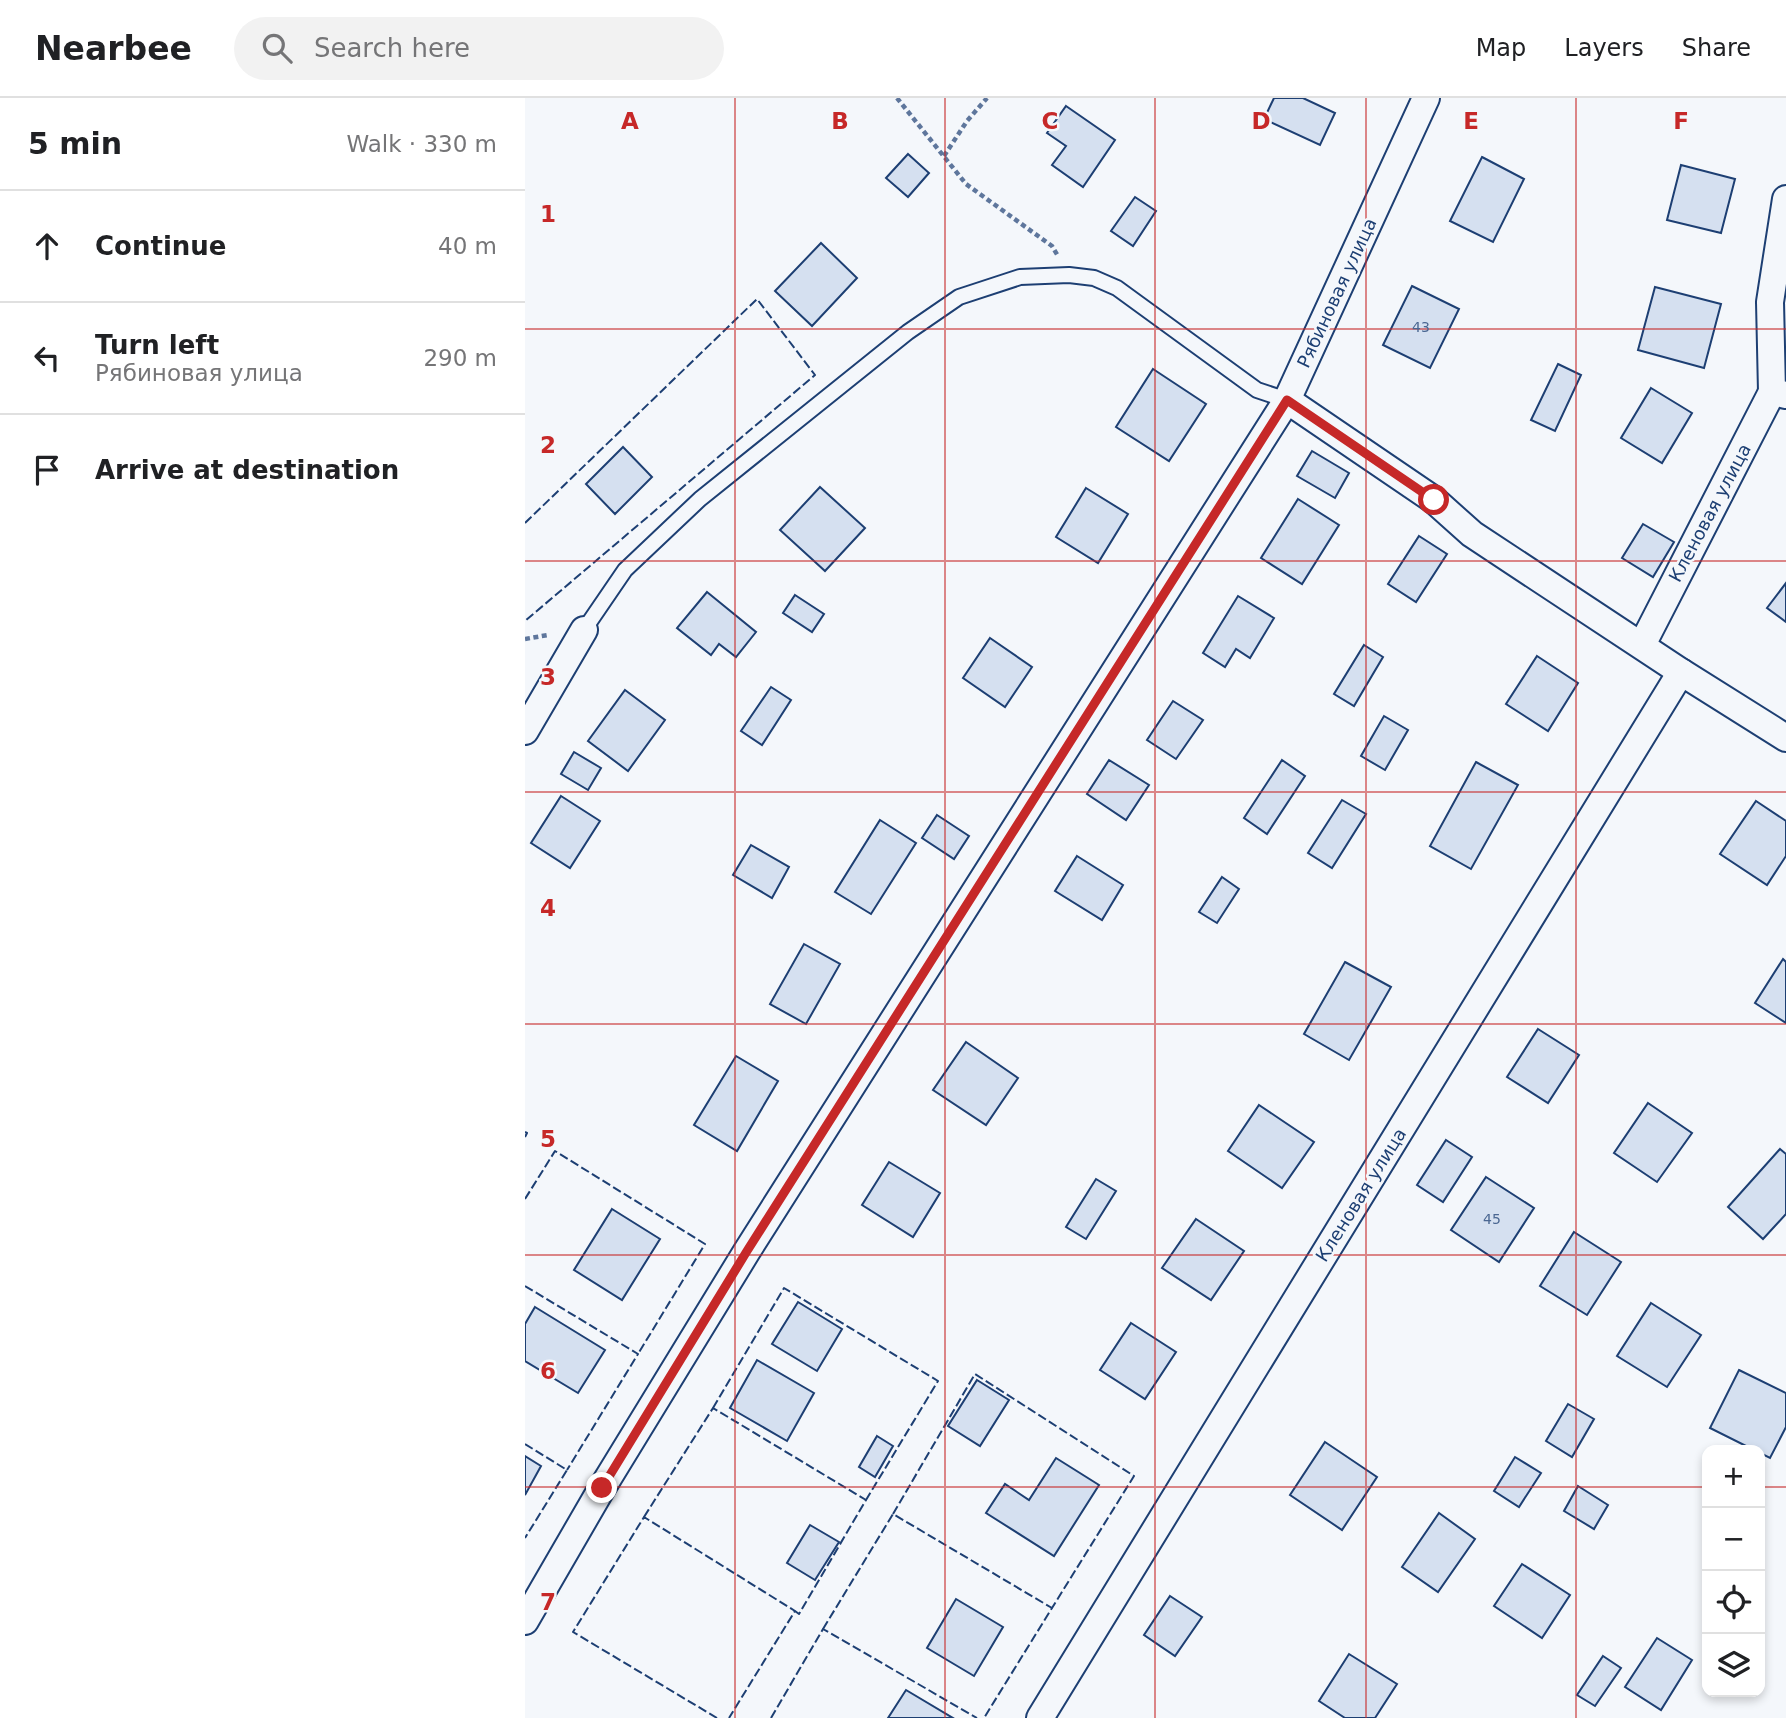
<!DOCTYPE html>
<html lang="en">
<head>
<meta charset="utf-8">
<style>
  body { margin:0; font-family:"DejaVu Sans",sans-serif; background:#f2f2f2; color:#202124 }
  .controls { position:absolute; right:21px; bottom:21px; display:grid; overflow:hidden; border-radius:14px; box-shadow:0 4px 10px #0003 }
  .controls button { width:63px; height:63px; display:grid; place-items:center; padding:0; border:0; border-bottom:2px solid #e0e0e0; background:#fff; color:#202124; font:35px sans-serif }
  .stop { position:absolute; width:21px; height:21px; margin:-16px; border:5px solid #c62828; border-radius:50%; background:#fff }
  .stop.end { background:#c62828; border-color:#fff; box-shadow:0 2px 7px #0008 }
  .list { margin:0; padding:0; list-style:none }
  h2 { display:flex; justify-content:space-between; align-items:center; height:91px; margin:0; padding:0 28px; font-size:30px }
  h2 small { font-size:23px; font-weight:400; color:#757577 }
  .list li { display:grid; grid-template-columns:46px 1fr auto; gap:21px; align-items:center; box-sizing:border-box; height:112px; padding:0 28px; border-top:2px solid #e0e0e0 }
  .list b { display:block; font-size:26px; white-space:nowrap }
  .list p { margin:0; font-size:23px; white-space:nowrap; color:#757577 }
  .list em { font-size:23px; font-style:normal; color:#757577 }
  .icon { flex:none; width:38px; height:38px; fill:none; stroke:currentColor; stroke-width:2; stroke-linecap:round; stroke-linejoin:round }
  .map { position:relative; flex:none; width:1261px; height:1620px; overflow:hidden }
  header { display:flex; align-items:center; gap:42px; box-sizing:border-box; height:98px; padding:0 35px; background:#fff; border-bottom:2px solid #e0e0e0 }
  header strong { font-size:33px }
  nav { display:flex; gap:38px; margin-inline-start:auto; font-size:24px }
  .search { width:490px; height:63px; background:#f2f2f2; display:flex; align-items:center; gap:18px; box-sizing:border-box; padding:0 24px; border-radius:38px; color:#757577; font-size:26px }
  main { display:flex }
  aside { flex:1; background:#fff }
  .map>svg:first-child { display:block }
</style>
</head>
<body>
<header>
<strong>Nearbee</strong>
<div class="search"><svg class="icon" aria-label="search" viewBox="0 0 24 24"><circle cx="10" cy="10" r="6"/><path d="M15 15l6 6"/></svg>Search here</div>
<nav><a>Map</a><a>Layers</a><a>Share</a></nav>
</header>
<main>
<aside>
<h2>5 min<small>Walk · 330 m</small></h2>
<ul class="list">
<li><svg class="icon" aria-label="ahead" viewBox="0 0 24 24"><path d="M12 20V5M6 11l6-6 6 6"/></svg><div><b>Continue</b></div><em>40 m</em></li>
<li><svg class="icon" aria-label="left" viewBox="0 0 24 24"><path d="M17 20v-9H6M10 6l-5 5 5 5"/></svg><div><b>Turn left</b><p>Рябиновая улица</p></div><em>290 m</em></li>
<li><svg class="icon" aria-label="arrive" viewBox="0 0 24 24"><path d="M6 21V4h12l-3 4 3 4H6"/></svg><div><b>Arrive at destination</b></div></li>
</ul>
</aside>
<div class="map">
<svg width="1261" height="1620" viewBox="0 0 1261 1620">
  <rect width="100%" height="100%" fill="#f4f7fb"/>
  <g fill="#d5e0f0" stroke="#1d3f73" stroke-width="2">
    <path d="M749,0H778L810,15L795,47L739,21Z"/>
    <path d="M541,8L590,42L558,89L527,67L541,48L522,35Z"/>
    <path d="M383,56L404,75L383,99L361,80Z"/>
    <path d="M957,59L999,81L968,144L925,123Z"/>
    <path d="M1156,67L1210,81L1196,135L1142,122Z"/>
    <path d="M610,99L631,113L608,148L586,133Z"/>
    <path d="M296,145L332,180L287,228L250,193Z"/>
    <path d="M887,188L934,211L905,270L858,247Z"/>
    <path d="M1130,189L1196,206L1179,270L1113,252Z"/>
    <path d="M1033,266L1056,277L1030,333L1006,322Z"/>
    <path d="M628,271L681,306L644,363L591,329Z"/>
    <path d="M1126,290L1167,315L1137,365L1096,340Z"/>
    <path d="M98,349L127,379L90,416L61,386Z"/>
    <path d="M787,353L824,375L810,400L772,378Z"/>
    <path d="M295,389L340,430L300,473L255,432Z"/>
    <path d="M561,390L603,416L573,465L531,439Z"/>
    <path d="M773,401L814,427L777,486L736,460Z"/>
    <path d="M1118,426L1149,444L1128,479L1097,460Z"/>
    <path d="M894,438L922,456L891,504L863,486Z"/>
    <path d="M1261,485V524L1242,510Z"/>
    <path d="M182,494L231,534L211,559L194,546L186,557L152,530Z"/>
    <path d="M270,497L299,516L287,534L258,515Z"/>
    <path d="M713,498L749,520L725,560L711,551L700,569L678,555Z"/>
    <path d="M465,540L507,569L480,609L438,580Z"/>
    <path d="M839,547L858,559L829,608L809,596Z"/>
    <path d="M1012,558L1053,585L1023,633L981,606Z"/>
    <path d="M246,589L266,602L237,647L216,633Z"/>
    <path d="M100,592L140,622L103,673L63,643Z"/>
    <path d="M648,603L678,622L651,661L622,642Z"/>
    <path d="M859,618L883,632L860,672L836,658Z"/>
    <path d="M49,654L76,670L63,692L36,676Z"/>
    <path d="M584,662L624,687L601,722L562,696Z"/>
    <path d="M757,662L780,678L742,736L719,720Z"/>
    <path d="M951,664L993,687L946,771L905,748Z"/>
    <path d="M36,698L75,723L45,770L6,745Z"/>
    <path d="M817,702L841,716L807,770L783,755Z"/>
    <path d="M1231,703L1261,723V758L1242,787L1195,756Z"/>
    <path d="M412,717L444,738L429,761L397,740Z"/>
    <path d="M355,722L391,745L346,816L310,794Z"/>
    <path d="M226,747L264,769L247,800L208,777Z"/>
    <path d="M552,758L598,787L577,822L530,793Z"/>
    <path d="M697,779L714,791L692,825L674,814Z"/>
    <path d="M279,846L315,866L281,926L245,906Z"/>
    <path d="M1258,861L1261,864V925L1230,905Z"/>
    <path d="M820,864L866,889L824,962L779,936Z"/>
    <path d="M1013,931L1054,957L1023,1005L982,979Z"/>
    <path d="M441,944L493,980L461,1027L408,992Z"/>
    <path d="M211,958L253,983L212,1053L169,1027Z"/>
    <path d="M1123,1005L1167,1035L1132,1084L1089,1055Z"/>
    <path d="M734,1007L789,1044L757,1090L703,1053Z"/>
    <path d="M921,1042L947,1059L918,1104L892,1087Z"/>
    <path d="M1255,1051L1261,1056V1116L1238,1141L1203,1109Z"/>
    <path d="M364,1064L415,1095L388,1139L337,1107Z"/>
    <path d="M961,1079L1009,1110L974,1164L926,1132Z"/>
    <path d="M571,1081L591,1093L561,1141L541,1129Z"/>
    <path d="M87,1111L135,1141L97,1202L49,1172Z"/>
    <path d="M671,1121L719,1153L686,1202L637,1170Z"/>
    <path d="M1049,1134L1096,1164L1062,1217L1015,1188Z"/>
    <path d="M273,1204L317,1231L292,1273L247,1246Z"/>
    <path d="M1126,1205L1176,1237L1142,1289L1092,1258Z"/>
    <path d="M10,1209L80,1252L53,1295L0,1263V1226Z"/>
    <path d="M606,1225L651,1254L620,1301L575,1272Z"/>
    <path d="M232,1262L289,1295L262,1343L205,1310Z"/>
    <path d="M1214,1272L1261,1295V1329L1245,1360L1235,1355V1352H1229L1185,1330Z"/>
    <path d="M452,1282L484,1302L455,1348L423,1328Z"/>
    <path d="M1043,1306L1069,1321L1047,1359L1021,1343Z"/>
    <path d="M352,1338L368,1348L350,1379L334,1369Z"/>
    <path d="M800,1344L852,1379L817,1432L765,1397Z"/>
    <path d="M0,1358L16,1368L0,1397Z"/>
    <path d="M990,1359L1016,1375L994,1409L969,1393Z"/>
    <path d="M531,1360L574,1387L529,1458L461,1415L480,1386L504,1402Z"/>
    <path d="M1053,1388L1083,1407L1069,1431L1039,1413Z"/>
    <path d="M914,1415L950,1441L913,1494L877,1469Z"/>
    <path d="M285,1427L314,1444L290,1482L262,1465Z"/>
    <path d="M997,1466L1045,1497L1017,1540L969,1508Z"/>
    <path d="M645,1498L677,1519L650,1558L619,1537Z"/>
    <path d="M431,1501L478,1529L449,1578L402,1550Z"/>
    <path d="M1132,1540L1167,1562L1136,1612L1100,1589Z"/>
    <path d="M824,1556L872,1586L850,1620H820L794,1603Z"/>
    <path d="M1078,1558L1096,1570L1070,1608L1052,1597Z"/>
    <path d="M381,1592L428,1620H363Z"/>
  </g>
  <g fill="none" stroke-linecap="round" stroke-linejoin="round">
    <defs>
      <path id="service" d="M59,532L100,472L175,401L383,234L434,199L495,179L544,177L569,180L592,190L732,292L762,302"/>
      <g id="minor">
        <path d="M1247,294L1245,204L1261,101"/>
        <path d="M762,302L909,402L947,436L1156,574L1261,640"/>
        <path d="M1117,547L1247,294L1261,297"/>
        <path d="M0,633L59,532"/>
        <path d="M0,1523L77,1390L222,1153L762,302L901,0"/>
        <path d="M515,1620L1156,574"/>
      </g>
    </defs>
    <use href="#service" stroke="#1d3f73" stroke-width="18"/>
    <use href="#minor" stroke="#1d3f73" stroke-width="30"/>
    <g stroke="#5e769c" stroke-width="4.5" stroke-dasharray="5 3.5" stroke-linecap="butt">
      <path d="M372,0L441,86L527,148L533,158"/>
      <path d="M419,58L442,23L462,0"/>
      <path d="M0,541L23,537"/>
    </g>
    <use href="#service" stroke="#f4f7fb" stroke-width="14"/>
    <use href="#minor" stroke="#f4f7fb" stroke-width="26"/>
    <g stroke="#1d3f73" stroke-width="2" stroke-dasharray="9 3.5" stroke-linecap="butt">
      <path d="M0,425L232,201L290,277L0,523"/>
      <path d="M0,1034L2,1035L0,1039"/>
      <path d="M0,1101L30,1053L180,1146L113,1256"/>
      <path d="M0,1188L113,1256L42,1372"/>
      <path d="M188,1310L259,1190L413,1283L341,1402"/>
      <path d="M0,1346L42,1372L0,1440"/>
      <path d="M368,1416L450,1276L609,1378L527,1510"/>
      <path d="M119,1419L188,1310L341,1402L274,1516L270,1513L204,1620"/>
      <path d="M298,1531L368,1416L527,1510L459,1620"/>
      <path d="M192,1620L48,1534L119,1419L270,1513"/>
      <path d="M246,1620L298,1531L452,1620"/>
    </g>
  </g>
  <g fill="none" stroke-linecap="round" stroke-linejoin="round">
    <path stroke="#c62828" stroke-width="9" d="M77,1390L222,1153L762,302L909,402"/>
  </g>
  <path fill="none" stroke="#c62828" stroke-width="2" stroke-opacity="0.55" d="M210,0V1620M420,0V1620M630,0V1620M841,0V1620M1051,0V1620M0,231H1261M0,463H1261M0,694H1261M0,926H1261M0,1157H1261M0,1389H1182M1235,1389H1261"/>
  <g text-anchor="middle" stroke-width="5" stroke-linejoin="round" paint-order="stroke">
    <g font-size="14" fill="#4b6792">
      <text x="896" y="234">43</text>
      <text x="967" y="1126">45</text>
    </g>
    <g font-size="18" fill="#1d3f73" stroke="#f4f7fb">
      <text transform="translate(812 195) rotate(-65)" y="6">Рябиновая улица</text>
      <text transform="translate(1185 415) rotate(-62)" y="6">Кленовая улица</text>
      <text transform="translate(836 1097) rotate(-58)" y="6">Кленовая улица</text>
    </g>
  </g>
  <g font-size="23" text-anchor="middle" font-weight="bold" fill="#c62828" stroke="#f4f7fb" stroke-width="5" stroke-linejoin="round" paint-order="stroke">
    <text x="105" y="31">A</text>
    <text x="315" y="31">B</text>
    <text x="525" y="31">C</text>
    <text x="736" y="31">D</text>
    <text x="946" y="31">E</text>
    <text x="1156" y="31">F</text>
    <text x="23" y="124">1</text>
    <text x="23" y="355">2</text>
    <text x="23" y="587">3</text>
    <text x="23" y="818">4</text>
    <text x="23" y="1049">5</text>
    <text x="23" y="1281">6</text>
    <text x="23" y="1512">7</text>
  </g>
</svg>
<div class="controls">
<button>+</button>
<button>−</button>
<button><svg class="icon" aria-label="locate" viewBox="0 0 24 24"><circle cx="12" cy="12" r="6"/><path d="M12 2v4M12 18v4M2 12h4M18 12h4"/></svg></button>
<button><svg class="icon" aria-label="layers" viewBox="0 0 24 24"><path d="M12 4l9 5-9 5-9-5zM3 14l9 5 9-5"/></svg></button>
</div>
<div class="stop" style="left:909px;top:402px"></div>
<div class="stop end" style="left:77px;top:1390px"></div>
</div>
</main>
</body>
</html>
